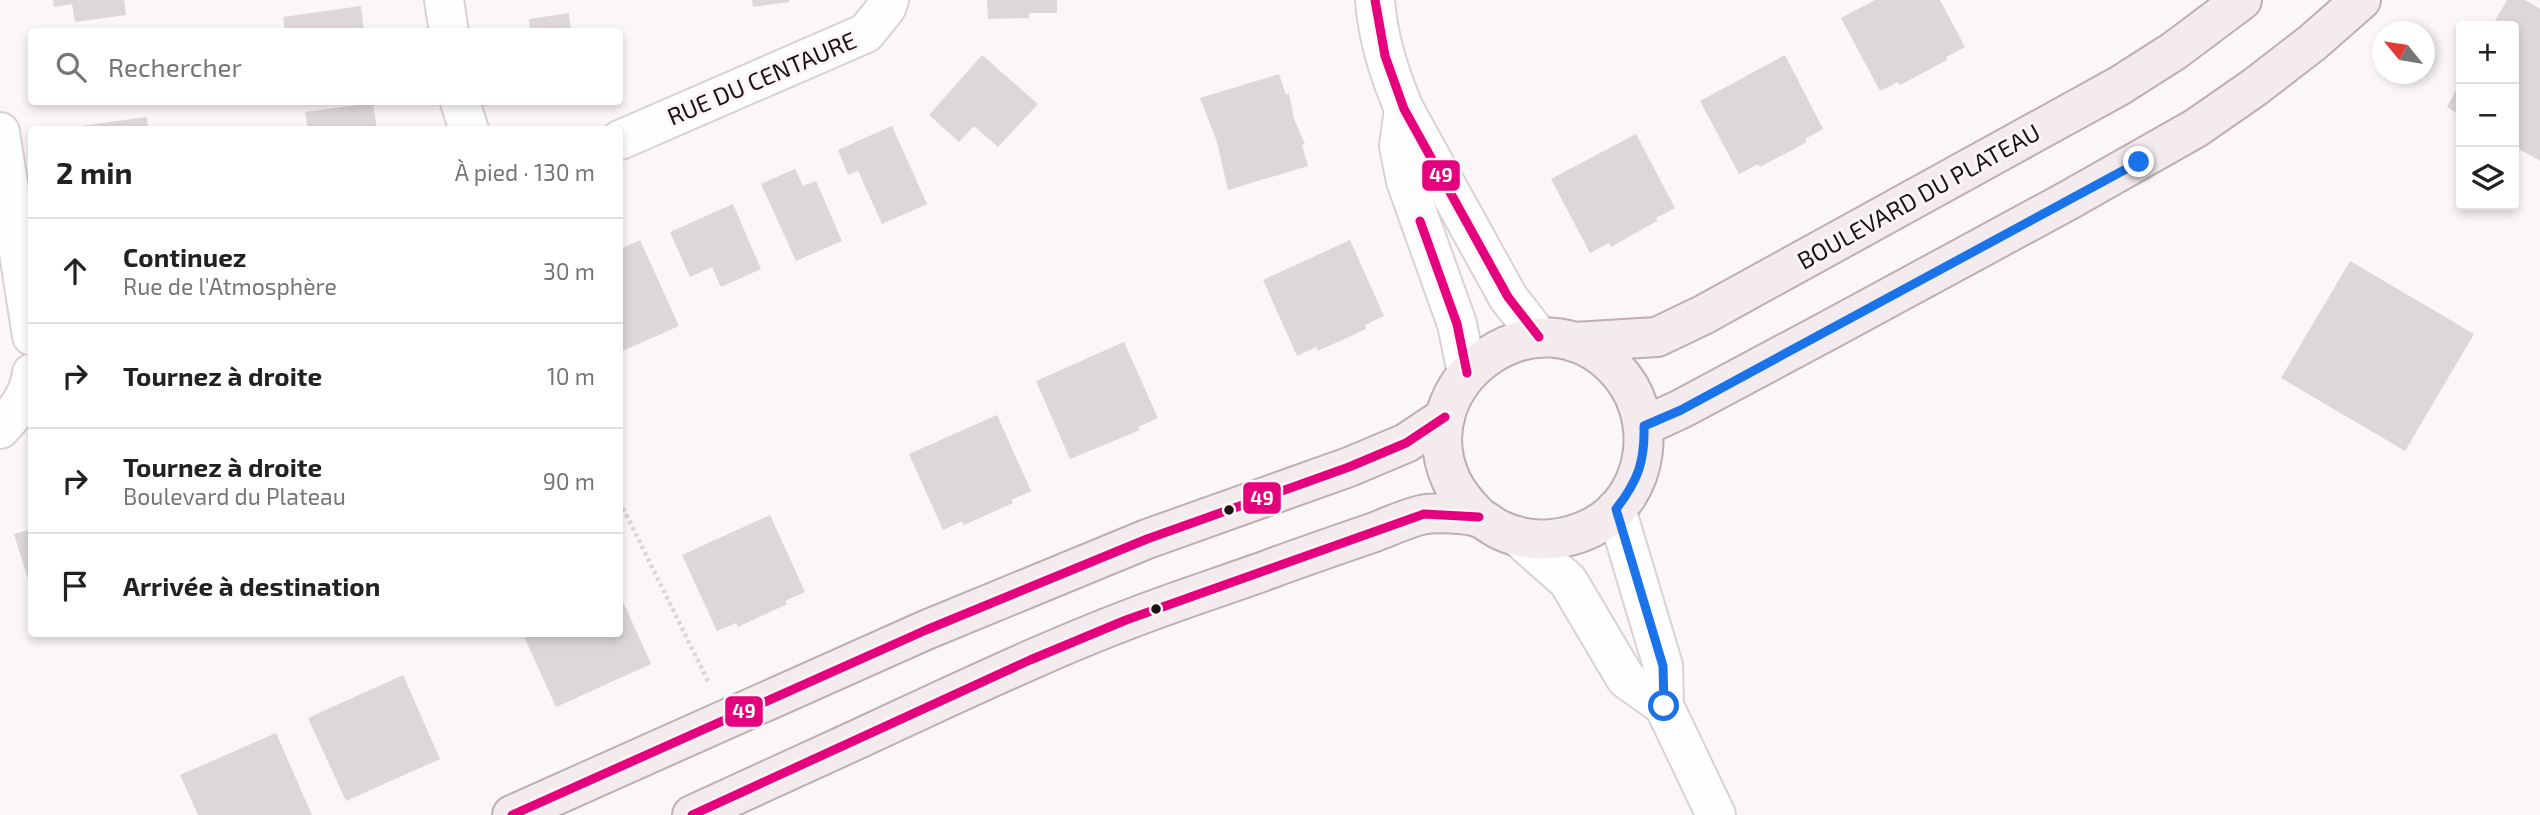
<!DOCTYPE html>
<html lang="fr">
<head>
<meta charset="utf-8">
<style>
  body { margin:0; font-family:"Exo 2",sans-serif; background:#f2f2f2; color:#222 }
  .controls { position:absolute; right:21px; top:21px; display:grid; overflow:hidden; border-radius:7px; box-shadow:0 4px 10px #0003 }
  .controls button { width:63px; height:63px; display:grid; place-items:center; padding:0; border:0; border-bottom:2px solid #e0e0e0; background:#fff; color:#222; font:35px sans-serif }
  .compass { position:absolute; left:2372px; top:21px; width:63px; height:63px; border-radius:50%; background:#fff; box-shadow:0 4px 10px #0003; rotate:300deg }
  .stop { position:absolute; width:21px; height:21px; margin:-16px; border:5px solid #1a73e8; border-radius:50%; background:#fff }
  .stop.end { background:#1a73e8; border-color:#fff; box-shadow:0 2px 7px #0008 }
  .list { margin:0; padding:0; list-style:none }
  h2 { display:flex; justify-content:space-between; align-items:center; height:91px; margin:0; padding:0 28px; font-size:30px }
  h2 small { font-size:23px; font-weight:400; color:#767676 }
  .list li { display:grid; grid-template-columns:46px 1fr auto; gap:21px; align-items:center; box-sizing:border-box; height:105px; padding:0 28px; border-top:2px solid #e0e0e0 }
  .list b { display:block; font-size:26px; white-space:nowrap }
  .list p { margin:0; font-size:23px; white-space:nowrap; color:#767676 }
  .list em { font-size:23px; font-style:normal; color:#767676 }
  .icon { flex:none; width:38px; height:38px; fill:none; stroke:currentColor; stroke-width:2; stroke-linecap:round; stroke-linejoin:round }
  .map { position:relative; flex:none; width:2540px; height:815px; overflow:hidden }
  .search { position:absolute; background:#fff; box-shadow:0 4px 10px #0003; left:28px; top:28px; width:595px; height:77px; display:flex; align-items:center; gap:18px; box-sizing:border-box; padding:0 24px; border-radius:7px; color:#767676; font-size:26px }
  .panel { position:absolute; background:#fff; box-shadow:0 4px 10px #0003; left:28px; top:126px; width:595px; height:511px; border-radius:7px }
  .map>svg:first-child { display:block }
</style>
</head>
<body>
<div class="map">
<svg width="2540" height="815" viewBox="0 0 2540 815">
  <rect width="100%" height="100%" fill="#fbf6f7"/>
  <g fill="#ddd7d8">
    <path d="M53,0H124L126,15L75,22L72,4L54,7Z"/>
    <path d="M752,0H789V2L753,7Z"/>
    <path d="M987,0H1057V13H1029V18L988,19Z"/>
    <path d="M1875,0H1940L1965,47L1946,57L1947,60L1900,85L1898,82L1880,91L1841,18Z"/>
    <path d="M2507,0H2525L2540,9V161L2514,146V26H2492Z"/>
    <path d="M361,6L364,32H285L283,17Z"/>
    <path d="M569,13L571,32H530L529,19Z"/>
    <path d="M982,55L1038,104L998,147L974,126L959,142L929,115Z"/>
    <path d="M1785,55L1823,129L1805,139L1807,142L1760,167L1758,164L1739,174L1700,101Z"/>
    <path d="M1279,74L1286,95L1289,93L1294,119L1305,144L1302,145L1308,166L1228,190L1217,142L1200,98Z"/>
    <path d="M2461,81V116L2447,107Z"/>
    <path d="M373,103L377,130H308L305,112Z"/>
    <path d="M147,117L148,130H81V126Z"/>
    <path d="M892,126L927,204L882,224L858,171L848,175L838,150Z"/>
    <path d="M1636,134L1675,208L1656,218L1657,221L1611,247L1609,243L1590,253L1551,179Z"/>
    <path d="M795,169L803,186L816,181L842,241L796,261L761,184Z"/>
    <path d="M733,204L761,269L721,287L712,267L690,277L670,232Z"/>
    <path d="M640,240L679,326L620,352V249Z"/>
    <path d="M1350,240L1384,316L1365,325L1366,329L1318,351L1316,347L1297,356L1263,280Z"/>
    <path d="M2350,261L2474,334L2405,451L2281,378Z"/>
    <path d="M1124,342L1158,418L1138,427L1140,430L1070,459L1036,381Z"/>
    <path d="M997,415L1031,491L1011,500L1013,503L964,525L962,521L943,530L909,454Z"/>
    <path d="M770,515L805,592L785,601L787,604L738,627L736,623L717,631L682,555Z"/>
    <path d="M32,529V589H31L14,534Z"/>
    <path d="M620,595L651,664L556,707L523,634H620Z"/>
    <path d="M403,675L440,759L346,801L308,718Z"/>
    <path d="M276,733L312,815H198L180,775Z"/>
  </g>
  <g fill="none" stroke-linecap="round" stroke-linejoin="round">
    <defs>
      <g id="minor">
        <path d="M444,0L449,32"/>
        <path d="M1375,0C1378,39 1389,73 1404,109L1508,297L1539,337"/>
        <path d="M460,102L469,130"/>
        <path d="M1404,109L1399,146L1406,181L1457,324L1467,373"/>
        <path d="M0,132L32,336"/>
        <path d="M620,140L866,33L886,8L889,0"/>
        <path d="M0,429C16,412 29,396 32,373"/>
        <path d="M1616,509L1663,666L1664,706L1716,815"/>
        <path d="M1517,536L1568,581L1626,679L1664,706"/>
      </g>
      <g id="major">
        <path d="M1574,342L1657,337L1703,315L2119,86L2174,51L2242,0"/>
        <path d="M1644,426L1681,409L1829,330L2069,200L2196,128L2255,87L2312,43L2361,0"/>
        <path d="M512,815L926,630L1147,539L1349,467L1406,443L1445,417"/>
        <path d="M692,815C775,777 859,739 942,700C1003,672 1064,644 1127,620C1173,602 1220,587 1267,570C1302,557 1337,545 1372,533C1388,527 1405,519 1421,515C1434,512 1468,513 1480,518C1487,521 1493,527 1500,530C1529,544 1564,542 1593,527C1651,496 1660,414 1615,368C1537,287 1405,382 1452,482C1459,496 1469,507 1479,517"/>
      </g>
    </defs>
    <use href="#minor" stroke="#d8d2d3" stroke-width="42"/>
    <use href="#major" stroke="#beaeb2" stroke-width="42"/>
    <path stroke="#dad7d8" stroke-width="4.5" stroke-dasharray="3.5 3.5" stroke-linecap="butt" d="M620,502L709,683"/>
    <use href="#minor" stroke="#fefefe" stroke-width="38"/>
    <use href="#major" stroke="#f4ebee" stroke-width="38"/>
    <defs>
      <g id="bus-1">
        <path d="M1375,0L1385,56L1404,109L1508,297L1539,337"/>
        <path d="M1420,221L1457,324L1467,373"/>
        <path d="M512,815L926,630L1147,539L1349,467L1406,443L1445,417"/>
        <path d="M692,815L1030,660L1126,620L1424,514L1479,517"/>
      </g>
    </defs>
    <use href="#bus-1" stroke="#fdf4f6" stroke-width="14"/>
    <use href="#bus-1" stroke="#e5007d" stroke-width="9"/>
  </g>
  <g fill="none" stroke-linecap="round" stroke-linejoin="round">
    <path stroke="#1a73e8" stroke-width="9" d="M1664,706L1663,666L1616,509C1638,481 1645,461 1644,426L1681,410L2139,162"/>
  </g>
  <g fill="#1b1415" stroke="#fdf4f6" stroke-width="2.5">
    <circle cx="1229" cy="510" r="6"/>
    <circle cx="1156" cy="609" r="6"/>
  </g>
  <g text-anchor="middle" stroke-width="6" stroke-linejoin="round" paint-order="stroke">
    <g font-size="24" fill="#1b1415" stroke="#fdf4f6">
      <text transform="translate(762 79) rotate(-23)" y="8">RUE DU CENTAURE</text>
      <text transform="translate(1919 197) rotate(-29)" y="8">BOULEVARD DU PLATEAU</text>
    </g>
  </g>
  <g stroke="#fdf4f6" stroke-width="2.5">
    <rect x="1421" y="159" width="40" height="33" rx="7" fill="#e5007d"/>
    <rect x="1242" y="481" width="40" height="34" rx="7" fill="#e5007d"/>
    <rect x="724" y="695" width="40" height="33" rx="7" fill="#e5007d"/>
  </g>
  <g font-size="19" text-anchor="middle" font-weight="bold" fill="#fff">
    <text x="1441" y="182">49</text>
    <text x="1262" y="505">49</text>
    <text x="744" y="718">49</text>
  </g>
</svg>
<div class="controls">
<button>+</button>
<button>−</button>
<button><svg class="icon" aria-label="layers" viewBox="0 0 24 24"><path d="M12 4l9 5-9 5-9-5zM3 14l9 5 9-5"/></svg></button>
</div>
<svg class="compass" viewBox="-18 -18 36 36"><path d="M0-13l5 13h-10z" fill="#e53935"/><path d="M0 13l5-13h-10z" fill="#767676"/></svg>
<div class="stop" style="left:1664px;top:706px"></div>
<div class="stop end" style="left:2139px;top:162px"></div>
<div class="search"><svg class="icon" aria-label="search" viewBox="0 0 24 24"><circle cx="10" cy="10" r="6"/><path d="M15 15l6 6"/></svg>Rechercher</div>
<section class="panel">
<h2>2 min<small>À pied · 130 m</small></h2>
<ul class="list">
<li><svg class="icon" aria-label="ahead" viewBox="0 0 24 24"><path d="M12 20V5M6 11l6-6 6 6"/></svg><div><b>Continuez</b><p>Rue de l'Atmosphère</p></div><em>30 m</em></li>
<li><svg class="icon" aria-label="right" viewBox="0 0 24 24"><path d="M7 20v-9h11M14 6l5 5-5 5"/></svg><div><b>Tournez à droite</b></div><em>10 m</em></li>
<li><svg class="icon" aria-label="right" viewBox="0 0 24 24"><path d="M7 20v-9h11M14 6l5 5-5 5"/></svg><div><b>Tournez à droite</b><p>Boulevard du Plateau</p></div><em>90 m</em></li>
<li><svg class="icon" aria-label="arrive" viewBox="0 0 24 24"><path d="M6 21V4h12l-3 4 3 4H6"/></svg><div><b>Arrivée à destination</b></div></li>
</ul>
</section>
</div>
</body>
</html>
